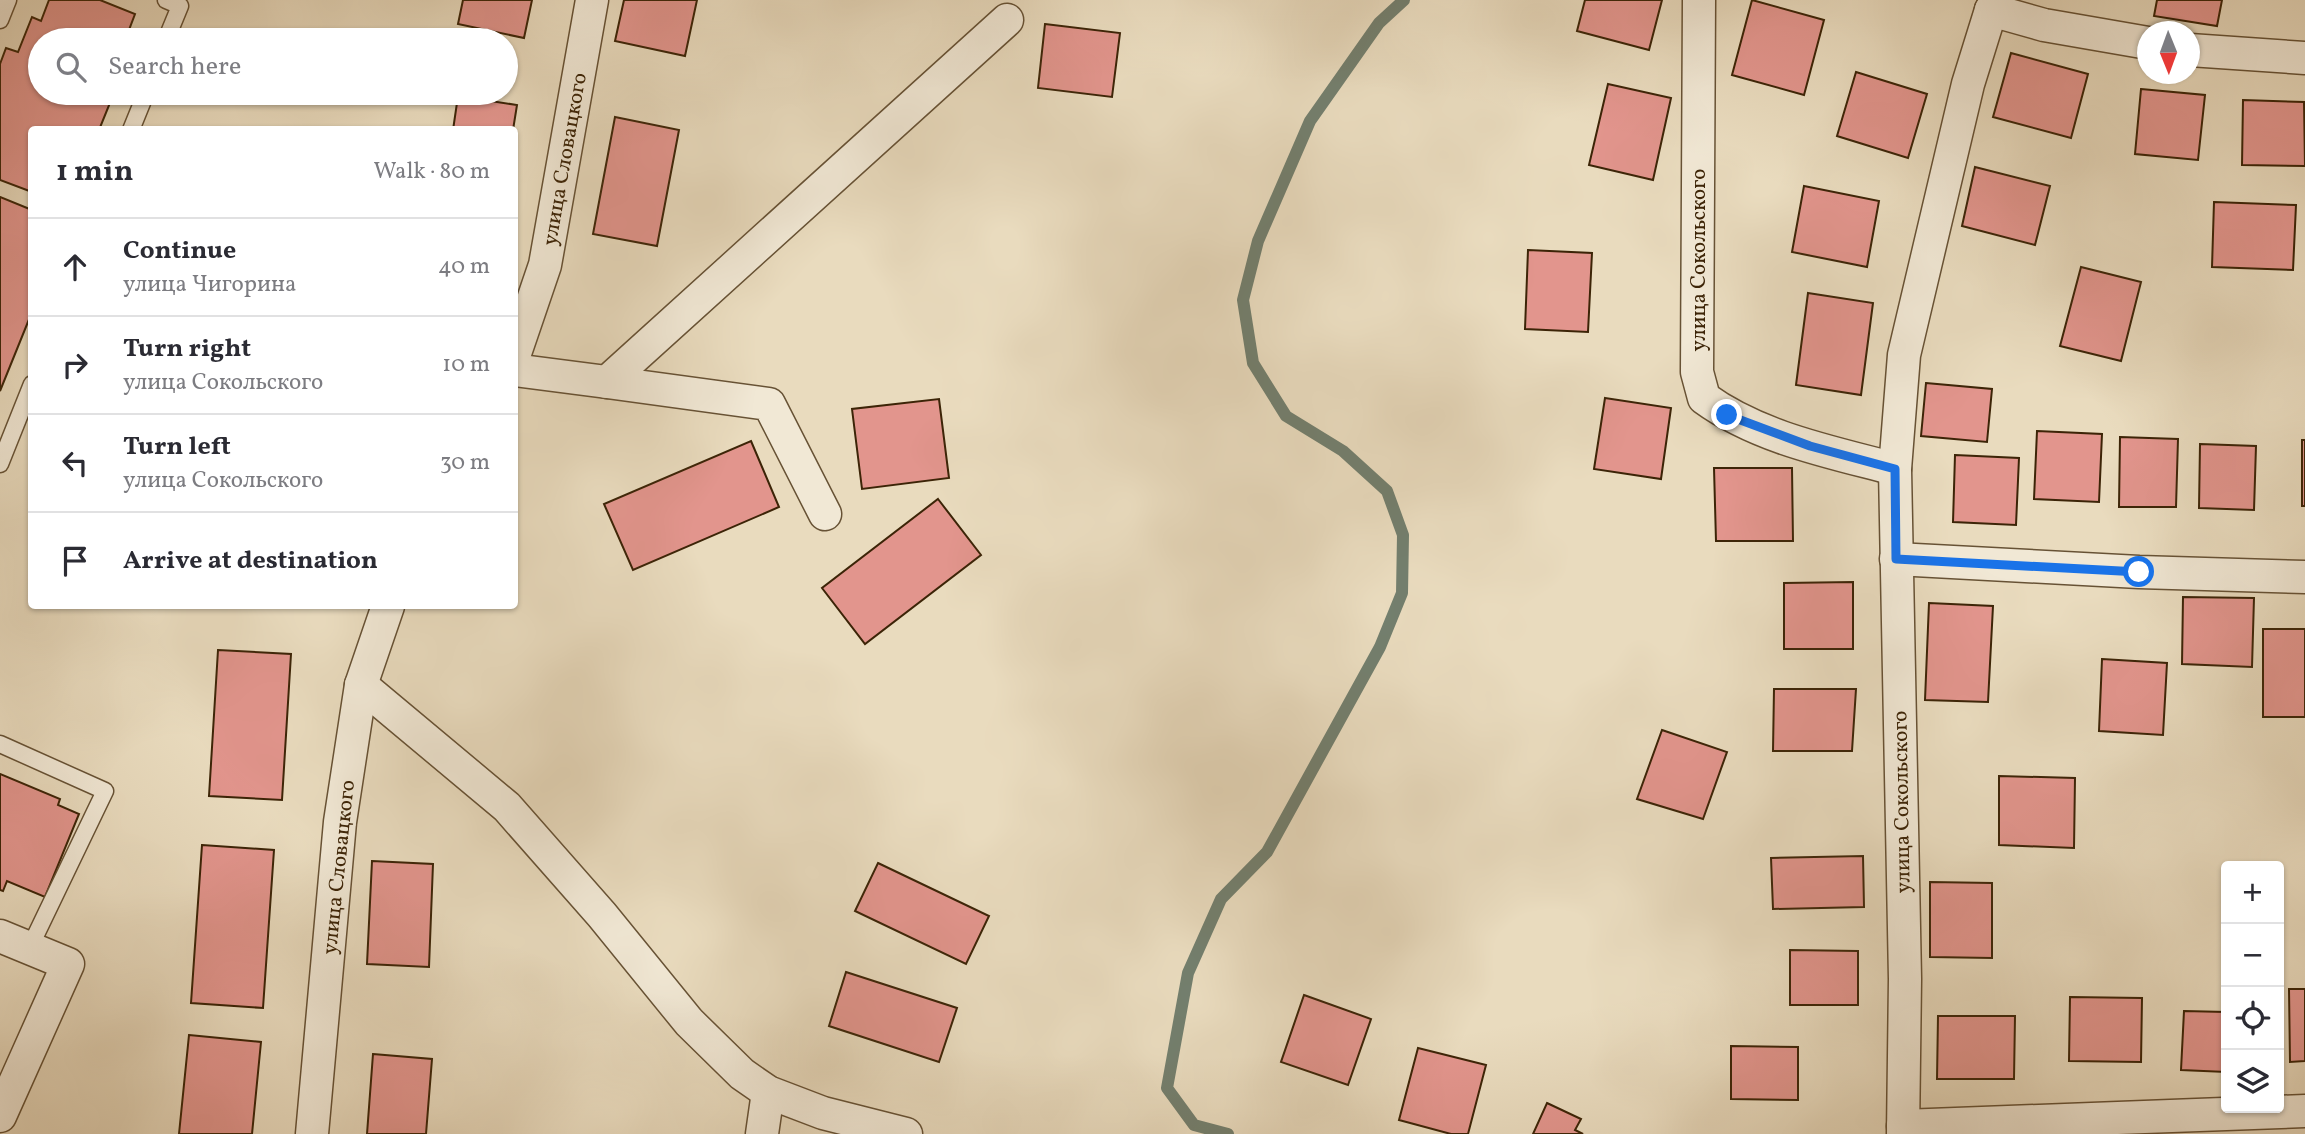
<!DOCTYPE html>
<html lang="en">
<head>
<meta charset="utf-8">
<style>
  body { margin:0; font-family:Vollkorn,serif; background:#f2f2f3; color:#2b2b33 }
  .controls { position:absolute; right:21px; bottom:21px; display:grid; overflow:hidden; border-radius:7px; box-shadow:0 2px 5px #0004 }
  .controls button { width:63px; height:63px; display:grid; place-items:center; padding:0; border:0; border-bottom:2px solid #e1e1e2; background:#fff; color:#2b2b33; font:35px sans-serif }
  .compass { position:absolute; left:2137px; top:21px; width:63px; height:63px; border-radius:50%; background:#fff; box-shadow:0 2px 5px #0004; rotate:179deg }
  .stop { position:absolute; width:21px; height:21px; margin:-16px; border:5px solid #1a73e8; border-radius:50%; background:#fff }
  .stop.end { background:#1a73e8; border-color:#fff; box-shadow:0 2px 7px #0008 }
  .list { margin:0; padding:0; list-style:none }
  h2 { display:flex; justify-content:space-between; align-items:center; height:91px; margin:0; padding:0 28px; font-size:30px }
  h2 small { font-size:23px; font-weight:400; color:#7c7c81 }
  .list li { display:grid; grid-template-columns:46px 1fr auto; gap:21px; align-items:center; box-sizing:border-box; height:98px; padding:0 28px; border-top:2px solid #e1e1e2 }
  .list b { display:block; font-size:26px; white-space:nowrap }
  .list p { margin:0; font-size:23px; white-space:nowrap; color:#7c7c81 }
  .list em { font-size:23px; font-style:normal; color:#7c7c81 }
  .icon { flex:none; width:38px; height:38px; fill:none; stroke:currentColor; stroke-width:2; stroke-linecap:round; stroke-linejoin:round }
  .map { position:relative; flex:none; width:2305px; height:1134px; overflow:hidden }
  .search { position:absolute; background:#fff; box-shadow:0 2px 5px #0004; left:28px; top:28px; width:490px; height:77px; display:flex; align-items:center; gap:18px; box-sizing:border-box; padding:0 24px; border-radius:38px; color:#7c7c81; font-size:26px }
  .panel { position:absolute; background:#fff; box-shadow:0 2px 5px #0004; left:28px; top:126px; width:490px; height:483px; border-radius:7px }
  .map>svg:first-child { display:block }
</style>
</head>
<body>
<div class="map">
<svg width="2305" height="1134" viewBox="0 0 2305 1134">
  <rect width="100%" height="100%" fill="#e9dbbe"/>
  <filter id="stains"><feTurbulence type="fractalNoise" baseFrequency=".00286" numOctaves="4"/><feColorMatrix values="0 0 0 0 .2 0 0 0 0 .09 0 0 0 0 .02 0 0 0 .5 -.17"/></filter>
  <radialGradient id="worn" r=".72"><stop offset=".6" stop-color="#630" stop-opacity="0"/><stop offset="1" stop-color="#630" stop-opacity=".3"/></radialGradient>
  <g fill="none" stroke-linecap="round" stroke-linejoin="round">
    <path stroke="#737f6e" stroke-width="12" d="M1228,1134L1194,1125L1167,1088L1188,973L1221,899L1267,852L1380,647L1402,593L1403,535L1387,491L1343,451L1286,416L1253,363L1243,300L1258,241L1310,121L1379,23L1404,0"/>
  </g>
  <g fill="#e2958d" stroke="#3c2407" stroke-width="2">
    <path d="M49,0H100L135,14L129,30L138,33L135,40H40V93H114L99,130H32V192L0,180V64L6,48L18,52L32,17L41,21Z"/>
    <path d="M463,0H532L524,38L458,24Z"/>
    <path d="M624,0H697L685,56L615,41Z"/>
    <path d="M1585,0H1662L1649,50L1577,31Z"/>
    <path d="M1752,0L1824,20L1804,95L1732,75Z"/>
    <path d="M2157,0H2222L2217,26L2154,16Z"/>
    <path d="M1045,24L1120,33L1112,97L1038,88Z"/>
    <path d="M2011,53L2088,74L2071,138L1993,117Z"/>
    <path d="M1856,72L1927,94L1908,158L1837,136Z"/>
    <path d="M1608,84L1671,98L1653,180L1589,165Z"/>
    <path d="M2141,89L2205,95L2198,160L2135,154Z"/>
    <path d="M458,96L517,105L513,130H453Z"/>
    <path d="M2243,100L2304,102L2305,166L2242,165Z"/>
    <path d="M615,117L679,130L657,246L593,234Z"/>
    <path d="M1975,167L2050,186L2035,245L1962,226Z"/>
    <path d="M1804,186L1879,201L1867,267L1792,252Z"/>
    <path d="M0,197L32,210V312L0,391Z"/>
    <path d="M2214,202L2296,205L2293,270L2212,267Z"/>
    <path d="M1528,250L1592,253L1588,332L1525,329Z"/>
    <path d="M2081,267L2141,282L2121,361L2060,346Z"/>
    <path d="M1808,293L1873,303L1861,395L1796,385Z"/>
    <path d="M1926,383L1992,389L1987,442L1921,436Z"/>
    <path d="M1605,398L1671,408L1661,479L1594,469Z"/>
    <path d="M939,399L949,478L862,489L852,409Z"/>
    <path d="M2037,431L2102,434L2099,502L2034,499Z"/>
    <path d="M2120,437L2178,439L2176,507H2119Z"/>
    <rect x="2302" y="440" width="3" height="66"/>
    <path d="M751,441L779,507L633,570L604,504Z"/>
    <path d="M2200,444L2256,446L2254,510L2199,508Z"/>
    <path d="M1955,455L2019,458L2016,525L1953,522Z"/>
    <path d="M1714,468H1792L1793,541H1716Z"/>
    <path d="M938,499L981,555L865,644L822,588Z"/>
    <path d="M1853,582V649H1784V583Z"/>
    <path d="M2183,597L2254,598L2252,667L2182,664Z"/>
    <path d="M1929,603L1993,606L1988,702L1925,700Z"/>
    <rect x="2263" y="629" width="42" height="88"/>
    <path d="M218,650L291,654L282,800L209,796Z"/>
    <path d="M2102,659L2167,663L2163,735L2099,731Z"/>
    <path d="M1774,689H1856L1852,751H1773Z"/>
    <path d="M1662,730L1727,752L1703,819L1637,799Z"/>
    <path d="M0,774L60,799L58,805L79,814L45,897L7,881L3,891L0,890Z"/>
    <path d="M1999,776L2075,778L2074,848L1999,845Z"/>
    <path d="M202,845L274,850L263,1008L191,1003Z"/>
    <path d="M1863,856L1864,907L1773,909L1771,858Z"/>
    <path d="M372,861L433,864L429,967L367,964Z"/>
    <path d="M878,863L989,916L966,964L855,911Z"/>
    <path d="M1930,882L1992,883V958L1930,957Z"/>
    <path d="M1790,950L1858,951V1005H1790Z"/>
    <path d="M846,972L957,1008L939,1062L829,1026Z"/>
    <path d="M2289,989H2305V1061L2290,1062Z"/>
    <path d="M1304,995L1371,1019L1348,1085L1281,1062Z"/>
    <path d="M2070,997L2142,998L2141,1062L2069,1061Z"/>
    <path d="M2184,1011L2226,1012V1072L2181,1070Z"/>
    <path d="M1938,1016H2015L2014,1079H1937Z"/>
    <path d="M189,1035L261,1042L252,1134H179Z"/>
    <path d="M1731,1046L1798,1047V1100L1731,1099Z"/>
    <path d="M1418,1048L1486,1065L1468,1134H1451L1399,1120Z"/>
    <path d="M373,1054L432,1059L426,1134H367Z"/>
    <path d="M1547,1103L1581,1119L1575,1130L1583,1134H1533Z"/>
  </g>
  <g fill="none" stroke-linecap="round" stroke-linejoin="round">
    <defs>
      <g id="lane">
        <path d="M166,0L180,6L166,40"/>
        <path d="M0,20L8,0"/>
        <path d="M131,130L146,93"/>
        <path d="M0,464L32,384"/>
        <path d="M0,744L105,791L30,947"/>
      </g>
      <g id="street">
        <path d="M1699,0L1697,372L1704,398C1759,438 1831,452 1895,469"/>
        <path d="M1991,10L2044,25L2148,43"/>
        <path d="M2190,50L2305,58"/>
        <path d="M514,356L545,265L592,0"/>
        <path d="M514,370L607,382L1007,20"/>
        <path d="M607,382L769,404L825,514"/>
        <path d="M1896,559L2139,572L2305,577"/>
        <path d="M361,685L507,807L602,915L689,1022L742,1074L768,1092L823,1113L906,1134"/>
        <path d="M0,936L68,964L0,1116"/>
        <path d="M1903,1126L2305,1111"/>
        <path d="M312,1134L340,822L361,685L388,606"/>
        <path d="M762,1134L768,1092"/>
        <path d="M1903,1134L1905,979L1895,469L1904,355L1968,84L1991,10L1997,0"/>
      </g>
    </defs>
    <use href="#lane" stroke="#675235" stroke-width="19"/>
    <use href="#street" stroke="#675235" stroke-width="35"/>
    <use href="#lane" stroke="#f1e8d5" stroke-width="16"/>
    <use href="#street" stroke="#f1e8d5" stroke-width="32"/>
  </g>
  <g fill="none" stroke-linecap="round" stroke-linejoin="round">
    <path stroke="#1a73e8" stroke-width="9" d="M1727,415L1810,446L1895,469L1896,559L2139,572"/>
  </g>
  <g text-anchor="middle" stroke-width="5" stroke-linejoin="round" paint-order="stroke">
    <g font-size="21" fill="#3c2407" stroke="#f1e8d5">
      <text transform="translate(564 159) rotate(-80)" y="7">улица Словацкого</text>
      <text transform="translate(1698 260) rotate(-90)" y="7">улица Сокольского</text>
      <text transform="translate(1901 802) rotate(-91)" y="7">улица Сокольского</text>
      <text transform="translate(338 867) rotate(-84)" y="7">улица Словацкого</text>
    </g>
  </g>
  <rect width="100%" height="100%" filter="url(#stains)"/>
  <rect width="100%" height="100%" fill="url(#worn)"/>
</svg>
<div class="controls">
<button>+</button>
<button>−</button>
<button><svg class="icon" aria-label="locate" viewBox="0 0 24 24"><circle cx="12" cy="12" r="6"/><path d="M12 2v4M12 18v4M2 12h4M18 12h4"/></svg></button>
<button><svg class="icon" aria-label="layers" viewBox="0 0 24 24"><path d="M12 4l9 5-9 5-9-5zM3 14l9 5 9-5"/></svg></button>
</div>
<svg class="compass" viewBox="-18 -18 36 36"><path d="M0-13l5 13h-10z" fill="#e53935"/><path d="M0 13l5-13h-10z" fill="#7c7c81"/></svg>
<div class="stop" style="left:2139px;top:572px"></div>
<div class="stop end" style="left:1727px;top:415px"></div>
<div class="search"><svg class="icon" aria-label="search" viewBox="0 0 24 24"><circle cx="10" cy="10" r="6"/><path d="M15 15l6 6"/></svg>Search here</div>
<section class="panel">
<h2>1 min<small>Walk · 80 m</small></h2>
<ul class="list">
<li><svg class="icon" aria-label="ahead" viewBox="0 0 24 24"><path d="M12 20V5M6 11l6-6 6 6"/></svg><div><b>Continue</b><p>улица Чигорина</p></div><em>40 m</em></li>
<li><svg class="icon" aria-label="right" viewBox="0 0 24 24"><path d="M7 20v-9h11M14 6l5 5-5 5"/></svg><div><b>Turn right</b><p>улица Сокольского</p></div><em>10 m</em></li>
<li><svg class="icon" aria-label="left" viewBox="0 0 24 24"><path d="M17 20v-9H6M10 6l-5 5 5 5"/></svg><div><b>Turn left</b><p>улица Сокольского</p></div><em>30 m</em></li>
<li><svg class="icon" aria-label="arrive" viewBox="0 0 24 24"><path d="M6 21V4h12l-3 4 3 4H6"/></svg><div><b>Arrive at destination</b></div></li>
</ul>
</section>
</div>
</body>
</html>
